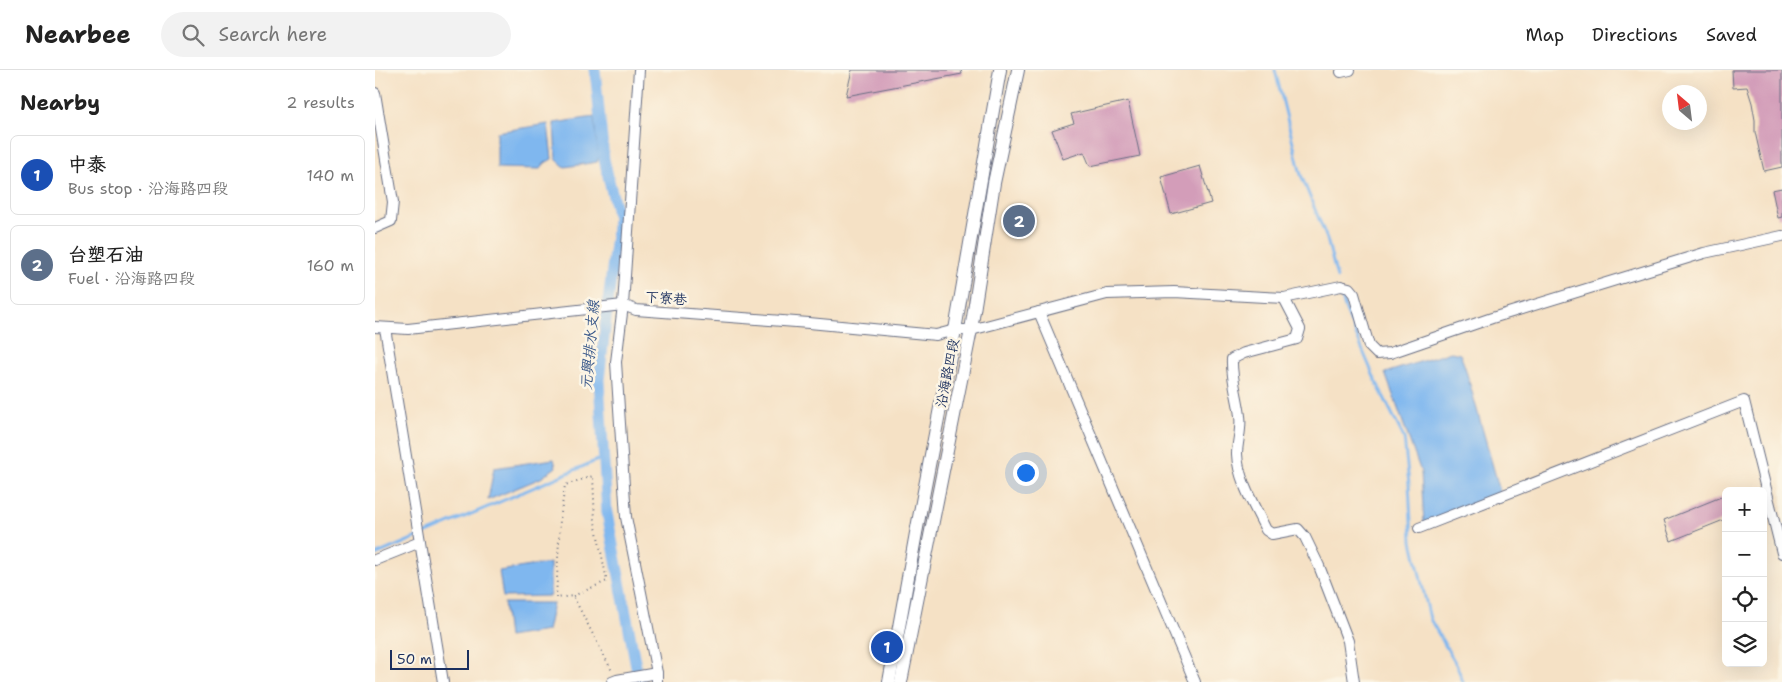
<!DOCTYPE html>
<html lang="en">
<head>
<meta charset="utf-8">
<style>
  body { margin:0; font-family:"Shantell Sans","LXGW WenKai TC",sans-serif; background:#f2f2f2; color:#222 }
  .controls { position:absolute; right:15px; bottom:15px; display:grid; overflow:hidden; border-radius:8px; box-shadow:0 5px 20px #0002 }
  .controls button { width:45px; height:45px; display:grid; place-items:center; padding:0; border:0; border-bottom:1px solid #e0e0e0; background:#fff; color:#222; font:25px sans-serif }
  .compass { position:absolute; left:1287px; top:15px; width:45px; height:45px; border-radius:50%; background:#fff; box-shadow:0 5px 20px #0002; rotate:332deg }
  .scale { position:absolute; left:15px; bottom:12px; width:79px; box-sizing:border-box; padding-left:5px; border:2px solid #1b2f5e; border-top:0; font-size:14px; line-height:18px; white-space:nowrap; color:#1b2f5e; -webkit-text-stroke:4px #fcf5e5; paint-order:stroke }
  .you { position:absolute; left:650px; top:402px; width:18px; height:18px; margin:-12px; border:4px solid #fff; border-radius:50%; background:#1a73e8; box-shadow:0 0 0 8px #1a73e833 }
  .badge { display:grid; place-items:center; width:32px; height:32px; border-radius:50%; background:#7c3aed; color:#fff; font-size:16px; font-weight:700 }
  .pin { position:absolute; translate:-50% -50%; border:2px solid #fff; box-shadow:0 1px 5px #0006 }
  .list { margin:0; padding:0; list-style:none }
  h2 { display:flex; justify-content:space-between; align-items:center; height:65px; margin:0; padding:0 20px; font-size:21px }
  h2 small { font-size:16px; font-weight:400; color:#767676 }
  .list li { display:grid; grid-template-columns:32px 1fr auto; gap:15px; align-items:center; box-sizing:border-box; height:80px; margin:0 10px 10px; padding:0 10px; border:1px solid #e0e0e0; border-radius:8px }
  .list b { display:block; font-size:19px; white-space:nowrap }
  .list p { margin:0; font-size:16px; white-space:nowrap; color:#767676 }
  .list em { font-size:16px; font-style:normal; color:#767676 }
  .icon { flex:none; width:28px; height:28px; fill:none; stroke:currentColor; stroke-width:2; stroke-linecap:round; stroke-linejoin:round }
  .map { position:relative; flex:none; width:1407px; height:612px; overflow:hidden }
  header { display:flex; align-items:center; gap:30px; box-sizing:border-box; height:70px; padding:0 25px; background:#fff; border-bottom:1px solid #e0e0e0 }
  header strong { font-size:24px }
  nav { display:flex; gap:28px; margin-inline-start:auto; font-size:18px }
  .search { width:350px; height:45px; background:#f2f2f2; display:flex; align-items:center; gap:12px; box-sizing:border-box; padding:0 18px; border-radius:28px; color:#767676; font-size:19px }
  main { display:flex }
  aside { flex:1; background:#fff }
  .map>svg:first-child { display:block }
</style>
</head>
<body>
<header>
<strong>Nearbee</strong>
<div class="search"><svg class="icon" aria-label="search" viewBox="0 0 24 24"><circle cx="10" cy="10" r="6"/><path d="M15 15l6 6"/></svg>Search here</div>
<nav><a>Map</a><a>Directions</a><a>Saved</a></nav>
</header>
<main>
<aside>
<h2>Nearby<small>2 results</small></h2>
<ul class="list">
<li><span class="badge" style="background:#1a4fb4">1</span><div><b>中泰</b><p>Bus stop · 沿海路四段</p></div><em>140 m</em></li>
<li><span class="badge" style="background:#5c6f8a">2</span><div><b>台塑石油</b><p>Fuel · 沿海路四段</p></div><em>160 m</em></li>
</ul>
</aside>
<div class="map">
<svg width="1407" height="612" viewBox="0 0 1407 612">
  <rect width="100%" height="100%" fill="#fcf5e5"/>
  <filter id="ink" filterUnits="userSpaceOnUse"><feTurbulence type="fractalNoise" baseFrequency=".02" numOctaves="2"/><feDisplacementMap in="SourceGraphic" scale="10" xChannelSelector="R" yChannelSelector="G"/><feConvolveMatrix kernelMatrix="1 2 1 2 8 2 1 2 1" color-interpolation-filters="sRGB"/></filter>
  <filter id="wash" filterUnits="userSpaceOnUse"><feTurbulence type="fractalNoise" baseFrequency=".0096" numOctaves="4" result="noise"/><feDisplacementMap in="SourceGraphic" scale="20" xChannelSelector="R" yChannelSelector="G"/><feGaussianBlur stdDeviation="1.12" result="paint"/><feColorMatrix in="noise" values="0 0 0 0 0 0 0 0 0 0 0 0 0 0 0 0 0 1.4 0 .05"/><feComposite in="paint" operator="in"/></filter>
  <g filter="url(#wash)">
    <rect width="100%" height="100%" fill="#f5e1c5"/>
    <g fill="#7fb7ef" stroke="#4d73a6">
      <path d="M219,47L224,87L222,92L190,97L181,89L179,53Z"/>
      <path d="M173,54L177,89L170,93L165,99L122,98V62Z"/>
      <path d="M1076,282L1085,284L1090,297L1126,425L1049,453L1046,402L1010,303Z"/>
      <path d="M179,389L181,397L166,408L113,430L119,398Z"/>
      <path d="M175,493V526L128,527L124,501Z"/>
      <path d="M129,533H178L172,561L133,567Z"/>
    </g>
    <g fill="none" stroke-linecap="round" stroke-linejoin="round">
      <g stroke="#7fb7ef" stroke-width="3">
        <path d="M900,0L926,105L952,169L962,208"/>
        <path d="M966,225L971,241L999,307L1029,368L1034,414L1037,471L1055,549L1082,596L1088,612"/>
        <path d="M0,485L230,387"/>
      </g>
      <path stroke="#7fb7ef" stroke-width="11" d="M220,0L229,89L243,148L224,310L232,443L264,612"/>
    </g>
    <g id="blocks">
      <g fill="#d39db9">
        <path d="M477,0H586L587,4L471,26Z"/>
        <path d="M1357,0H1407V97L1389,101L1380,62V50L1377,33L1372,17L1358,18Z"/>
        <path d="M753,31L765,86L715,96L709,82L688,89L677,60L699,53L696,44Z"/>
        <path d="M825,96L836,133L796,144L786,107Z"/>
        <path d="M1407,118V147L1403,148L1397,120Z"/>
        <path d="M1351,425V449L1296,471L1289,450Z"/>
      </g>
    </g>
  </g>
  <g filter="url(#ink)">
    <use href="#blocks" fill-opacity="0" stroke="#676d82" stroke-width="1"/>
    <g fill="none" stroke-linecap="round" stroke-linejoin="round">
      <defs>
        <g id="minor">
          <path d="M264,0L248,235L241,292L251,447L282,603V612"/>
          <path d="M966,2L975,0"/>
          <path d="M0,23L18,132L16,151L0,158"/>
          <path d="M909,228L925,259L922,269L869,283L857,289C856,308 863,328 865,346C867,359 862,372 862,384C863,410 880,437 891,460L897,464L923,459L930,467L944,496L973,571L979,612"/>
          <path d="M664,242L820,612"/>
          <path d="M0,257L33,259L248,235L261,240L434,253L561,265L580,260H596L732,224L799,222L909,228L966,216L974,218L979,224L994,276L1002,284L1015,283L1117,248L1329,183L1407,166"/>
          <path d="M10,258L68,612"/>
          <path d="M1044,458L1369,331L1407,483"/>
          <path d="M0,490L45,472"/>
          <path d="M237,612L242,610L282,603"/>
        </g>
        <g id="major">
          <path d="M514,612L541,463L580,260L625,0"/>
          <path d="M526,612L596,260L619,113L643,0"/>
        </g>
      </defs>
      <use href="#minor" stroke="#676d82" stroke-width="12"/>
      <use href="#major" stroke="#676d82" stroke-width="14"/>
      <path stroke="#676d82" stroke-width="2" stroke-dasharray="1 4" stroke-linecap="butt" d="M198,526L232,511L220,452L218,406L190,415L185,450L181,528L198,526L237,601"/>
      <use href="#minor" stroke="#fff" stroke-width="10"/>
      <use href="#major" stroke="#fff" stroke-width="12"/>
    </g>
  </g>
  <g text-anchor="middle" stroke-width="5" stroke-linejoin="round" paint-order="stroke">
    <g font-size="14" fill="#1b2f5e" stroke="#fcf5e5">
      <text transform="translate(291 228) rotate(4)" y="5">下寮巷</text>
      <text transform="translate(572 303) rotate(-79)" y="5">沿海路四段</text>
    </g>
    <g font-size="15" font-style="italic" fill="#39588a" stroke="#fcf5e5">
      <text transform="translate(215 275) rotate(-85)" y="5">元興排水支線</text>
    </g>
  </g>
</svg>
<div class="controls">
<button>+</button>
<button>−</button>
<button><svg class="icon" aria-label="locate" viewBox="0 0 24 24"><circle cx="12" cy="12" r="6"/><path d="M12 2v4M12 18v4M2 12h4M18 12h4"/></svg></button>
<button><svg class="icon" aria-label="layers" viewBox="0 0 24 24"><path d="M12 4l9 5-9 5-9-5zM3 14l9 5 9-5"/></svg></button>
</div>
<svg class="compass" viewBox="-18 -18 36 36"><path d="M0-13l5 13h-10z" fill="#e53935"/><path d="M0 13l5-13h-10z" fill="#767676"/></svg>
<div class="scale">50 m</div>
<div class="you"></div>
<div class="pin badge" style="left:512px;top:577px;background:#1a4fb4">1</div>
<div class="pin badge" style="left:644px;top:151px;background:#5c6f8a">2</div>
</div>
</main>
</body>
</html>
